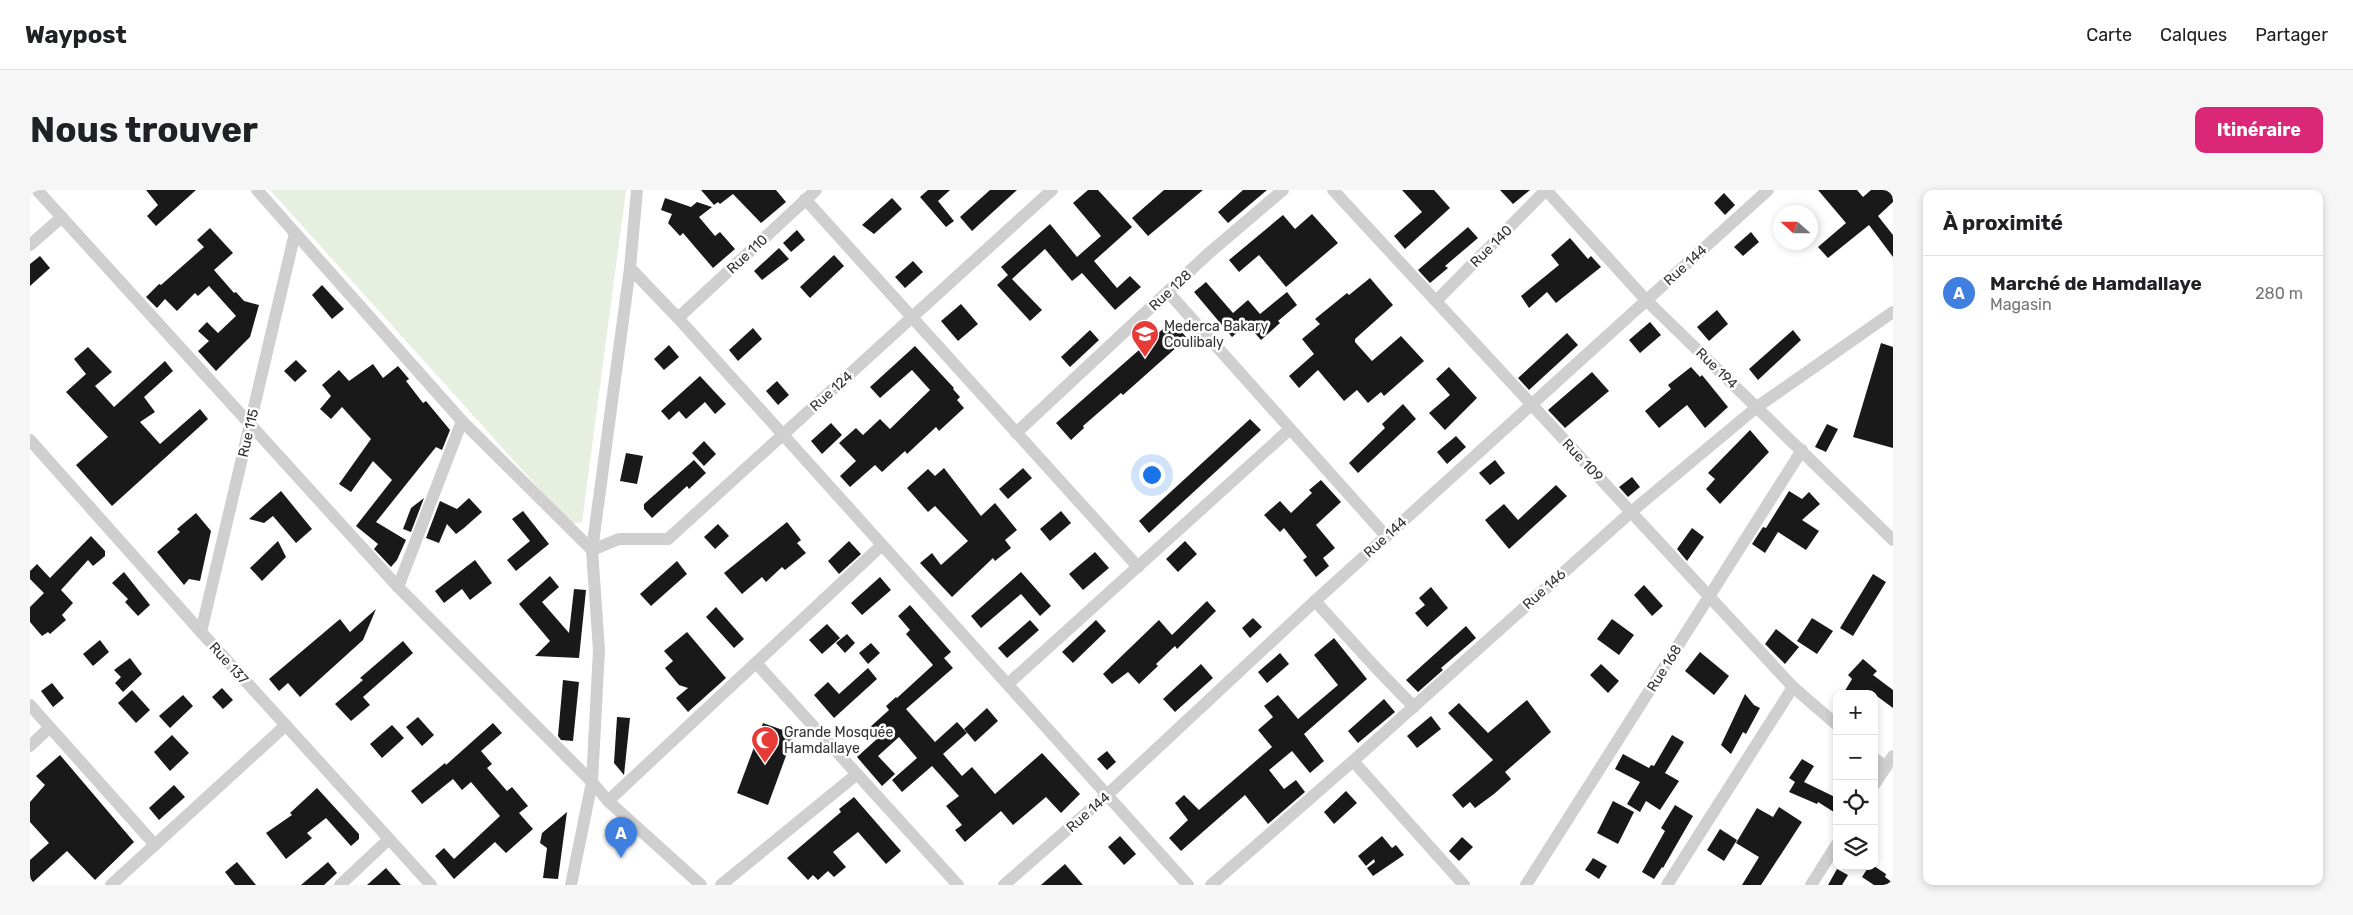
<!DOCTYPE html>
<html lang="fr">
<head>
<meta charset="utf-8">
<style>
  body { margin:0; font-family:Rubik,sans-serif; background:#f6f6f6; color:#202124 }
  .controls { position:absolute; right:15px; bottom:15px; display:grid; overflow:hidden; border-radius:10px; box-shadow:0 2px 8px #0003 }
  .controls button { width:45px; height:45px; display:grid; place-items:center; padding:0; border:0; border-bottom:1px solid #e0e0e0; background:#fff; color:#202124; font:25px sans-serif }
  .compass { position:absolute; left:1743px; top:15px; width:45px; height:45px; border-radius:50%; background:#fff; box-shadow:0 2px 8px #0003; rotate:291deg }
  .you { position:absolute; left:1121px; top:284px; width:18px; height:18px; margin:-12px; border:4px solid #fff; border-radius:50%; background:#1a73e8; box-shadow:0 0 0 8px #1a73e833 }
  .badge { display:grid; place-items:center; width:32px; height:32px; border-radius:50%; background:#db2777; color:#fff; font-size:16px; font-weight:700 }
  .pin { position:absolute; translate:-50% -41px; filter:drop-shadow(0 1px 2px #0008) }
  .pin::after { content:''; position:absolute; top:26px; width:18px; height:15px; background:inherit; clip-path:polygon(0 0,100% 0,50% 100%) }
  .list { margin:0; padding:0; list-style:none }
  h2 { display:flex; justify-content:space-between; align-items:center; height:65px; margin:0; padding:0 20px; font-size:21px }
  h2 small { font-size:16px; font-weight:400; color:#757577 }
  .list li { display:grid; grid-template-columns:32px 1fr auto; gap:15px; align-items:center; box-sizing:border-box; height:75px; padding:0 20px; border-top:1px solid #e0e0e0 }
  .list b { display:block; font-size:19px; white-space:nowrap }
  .list p { margin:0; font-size:16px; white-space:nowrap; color:#757577 }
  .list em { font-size:16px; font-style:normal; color:#757577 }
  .icon { flex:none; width:28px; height:28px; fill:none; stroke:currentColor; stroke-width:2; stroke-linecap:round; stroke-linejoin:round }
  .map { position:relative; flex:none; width:1863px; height:695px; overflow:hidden; border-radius:10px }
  header { display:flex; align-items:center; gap:30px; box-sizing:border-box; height:70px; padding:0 25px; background:#fff; border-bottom:1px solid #e0e0e0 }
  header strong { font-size:24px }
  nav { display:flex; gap:28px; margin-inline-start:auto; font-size:18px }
  .intro { display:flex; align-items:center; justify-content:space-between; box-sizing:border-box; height:120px; padding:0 30px }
  h1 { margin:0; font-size:35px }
  .button { padding:12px 22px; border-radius:10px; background:#db2777; color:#fff; font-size:18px; font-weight:700 }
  main { display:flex; gap:30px; padding:0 30px }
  aside { flex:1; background:#fff; border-radius:10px; box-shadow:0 2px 8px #0003 }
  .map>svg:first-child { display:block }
</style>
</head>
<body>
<header>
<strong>Waypost</strong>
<nav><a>Carte</a><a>Calques</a><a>Partager</a></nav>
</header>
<div class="intro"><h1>Nous trouver</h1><a class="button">Itinéraire</a></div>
<main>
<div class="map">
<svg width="1863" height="695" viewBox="0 0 1863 695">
  <rect width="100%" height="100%" fill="#fff"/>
  <path fill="#e7efe1" d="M240,0H596L552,332L541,334Z"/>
  <g fill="#191919">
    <path d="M116,0H166L126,36L117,26L128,15Z"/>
    <path d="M671,0H746L756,12L731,33L703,4L690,14L688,12L684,15Z"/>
    <path d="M898,0H920L908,11L924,31L916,37L890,7Z"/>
    <path d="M960,0H987L942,41L930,27Z"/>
    <path d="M1058,0H1068L1102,37L1064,71L1087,98L1100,86L1111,97L1085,120L1052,83L1042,91L1015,59L982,89L1012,120L1000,131L967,95L978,85L971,77L1020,34L1047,67L1071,46L1043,13Z"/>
    <path d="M1134,0H1173L1118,46L1102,28Z"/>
    <path d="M1213,0H1237L1198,33L1188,22Z"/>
    <path d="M1372,0H1404L1420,18L1375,59L1364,46L1392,22Z"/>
    <path d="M1470,0H1500L1483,14Z"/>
    <path d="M1788,0H1827L1833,7L1841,0H1863V12L1848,26L1863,45V67L1839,35L1798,68L1788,57L1816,33Z"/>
    <path d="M1694,3L1705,15L1695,25L1684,13Z"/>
    <path d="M635,8L661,17L667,12L682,17L669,27L685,46L690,42L705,59L683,78L653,43L650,46L638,33L642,24L631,20Z"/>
    <path d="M862,8L872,19L844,44L832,35Z"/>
    <path d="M1282,24L1308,53L1256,97L1229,65L1209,82L1199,70L1253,25L1265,39Z"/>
    <path d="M1438,37L1448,48L1415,76L1418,78L1400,93L1388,80Z"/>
    <path d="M180,38L203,63L184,80L204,103L206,102L214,111L229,115L220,147L186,181L168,161L179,151L168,141L177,132L188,143L206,126L179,96L168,106L165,103L147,121L135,109L127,118L116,107L129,94L131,95L174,57L167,50Z"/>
    <path d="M767,40L775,50L761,62L753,53Z"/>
    <path d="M1721,42L1729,52L1713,66L1704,57Z"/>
    <path d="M1540,48L1558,69L1561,66L1571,77L1526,113L1517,102L1499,118L1491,106L1529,75L1521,65Z"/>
    <path d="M749,58L759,69L732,90L724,81Z"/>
    <path d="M804,65L814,76L780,108L770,97Z"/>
    <path d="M10,66L20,78L0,96V74Z"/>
    <path d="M883,71L893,82L875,98L865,87Z"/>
    <path d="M1340,88L1363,115L1325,149V152L1342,171L1371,146L1394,171L1354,206L1351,202L1338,213L1327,200L1314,211L1288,180L1269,198L1259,186L1284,164L1272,149L1290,134L1285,129L1317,103L1319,105Z"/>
    <path d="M1176,92L1203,123L1218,110L1230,124L1257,102L1267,115L1248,131L1250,133L1231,150L1217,134L1202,147L1164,102Z"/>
    <path d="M292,95L314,119L302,129L282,105Z"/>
    <path d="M931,114L948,134L928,151L911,131Z"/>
    <path d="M1687,120L1698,134L1679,151L1667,137Z"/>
    <path d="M1142,131L1157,148L1093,205L1091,203L1053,236L1054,238L1041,250L1026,233Z"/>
    <path d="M1620,132L1631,145L1610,163L1599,150Z"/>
    <path d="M723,138L732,149L708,171L699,160Z"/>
    <path d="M1060,140L1069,150L1040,177L1031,167Z"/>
    <path d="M1763,140L1771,150L1728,190L1719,179Z"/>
    <path d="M1537,143L1548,155L1499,200L1488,188Z"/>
    <path d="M1851,153L1863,157V258L1823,247Z"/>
    <path d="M639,155L649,167L634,180L624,169Z"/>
    <path d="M885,156L924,198L923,199L930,207L927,210L934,218L909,241L906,237L877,264L875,261L852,282L845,275L820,297L810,286L826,271L809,253L826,238L833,245L850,229L860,239L900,200L882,180L850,208L840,197Z"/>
    <path d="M58,157L82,182L65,196L84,217L135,171L143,181L114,207L125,222L110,232L130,254L170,219L178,229L82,316L46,275L78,247L36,202L56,184L44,169Z"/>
    <path d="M266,170L277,181L265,192L254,181Z"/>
    <path d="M343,174L353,188L368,176L379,189L376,191L393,213L396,211L420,240L412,260L406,257L346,332L376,350L367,370L361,377L344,359L348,354L326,336L362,290L343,271L321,302L309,294L341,249L312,217L301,229L290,219L301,206L292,195L309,180L319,191Z"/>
    <path d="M1419,177L1447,208L1415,240L1399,223L1420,205L1406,189Z"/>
    <path d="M1661,177L1670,187L1672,185L1698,217L1675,238L1657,215L1629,238L1615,221L1641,199L1638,195Z"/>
    <path d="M1562,182L1579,201L1535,238L1518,220Z"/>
    <path d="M670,186L696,214L685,224L675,212L656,229L649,221L639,230L631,221Z"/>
    <path d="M747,191L759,205L748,215L736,201Z"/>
    <path d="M1373,214L1386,229L1328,283L1319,273L1355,238L1352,234Z"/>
    <path d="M1220,229L1231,240L1119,343L1109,331Z"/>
    <path d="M801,233L812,245L792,264L781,251Z"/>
    <path d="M1797,234L1808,239L1796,262L1785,257Z"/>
    <path d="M1720,240L1739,262L1690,314L1676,299L1685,289L1678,283Z"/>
    <path d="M1426,246L1436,257L1417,274L1407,262Z"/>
    <path d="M674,251L686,264L674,276L662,263Z"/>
    <path d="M596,263L613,266L607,294L590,291Z"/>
    <path d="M664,270L676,283L659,299L657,296L622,328L614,319V314Z"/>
    <path d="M1465,270L1475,283L1460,295L1449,283Z"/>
    <path d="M914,278L951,326L965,313L987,340L975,350L981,358L965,371L963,368L922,407L890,373L902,363L911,375L938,351L905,316L898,322L877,298L898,279L905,286Z"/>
    <path d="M993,278L1002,288L978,309L969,299Z"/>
    <path d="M1602,287L1610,297L1598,307L1589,297Z"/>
    <path d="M1291,290L1311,312L1286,335L1305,358L1293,368L1299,376L1286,387L1273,370L1277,367L1254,338L1250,342L1234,325L1250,311L1261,323L1282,303L1279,300Z"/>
    <path d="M1526,295L1537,306L1479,359L1455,330L1474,314L1488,330Z"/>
    <path d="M251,301L282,339L266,353L243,326L234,333L219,329Z"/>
    <path d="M1759,301L1772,309L1779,302L1790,314L1772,330L1789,341L1776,360L1748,342L1735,363L1722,354L1733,337L1736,338Z"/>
    <path d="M394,308L381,342L373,339L381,318Z"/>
    <path d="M439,308L452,322L434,338L426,344L417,334L409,353L396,348L410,311L427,319Z"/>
    <path d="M493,321L519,354L486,381L477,370L500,351L482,329Z"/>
    <path d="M1031,321L1041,333L1020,351L1010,339Z"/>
    <path d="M166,323L181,341L170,391L159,389L154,395L127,362L150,342L147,339Z"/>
    <path d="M757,332L771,350L767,353L776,363L755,380L752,377L736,392L732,387L712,404L694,383Z"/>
    <path d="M688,334L699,346L685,359L674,347Z"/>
    <path d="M1662,338L1674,347L1657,371L1647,359Z"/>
    <path d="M61,346L75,361V366L63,376L58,370L31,400L43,413L32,425L36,430L20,444L18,442L12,446L0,432V417L14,403L0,389V381L7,374L20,388Z"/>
    <path d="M248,351L256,367L232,391L220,378Z"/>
    <path d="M819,351L831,364L809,384L798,371Z"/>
    <path d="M1155,351L1167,364L1148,382L1136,369Z"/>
    <path d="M1065,362L1079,378L1053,400L1039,384Z"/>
    <path d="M445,370L462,393L440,410L432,399L414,413L405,401Z"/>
    <path d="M647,371L657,384L621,416L610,404Z"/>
    <path d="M94,382L120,415L108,426L95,412L98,409L82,393Z"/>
    <path d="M991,382L1021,416L1010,426L991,404L951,438L941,426Z"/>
    <path d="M1843,384L1856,392L1823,446L1810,438Z"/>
    <path d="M520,386L529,397L512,412L539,443L544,399L556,400L549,468L505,466L520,451L489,414Z"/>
    <path d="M850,387L861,400L832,425L821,413Z"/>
    <path d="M1614,395L1633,416L1622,426L1604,405Z"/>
    <path d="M1401,397L1418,418L1397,437L1385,423L1395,415L1389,408Z"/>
    <path d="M1177,411L1186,421L1147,459L1145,456L1126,474L1128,476L1109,494L1098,482L1082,494L1073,484L1129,430L1142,445Z"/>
    <path d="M880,415L921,462L914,468L923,478L876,519L905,552L927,532L937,543L913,564L932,586L942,577L965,604L1012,563L1050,604L1031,623L1016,607L983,635L971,621L935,652L925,640L932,635L916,616L929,606L902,576L872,602L862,590L887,568L869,547L848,566L865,584L852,596L827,567L848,548L839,538L859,520L856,516L866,507L867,508L903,475L876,444L880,440L868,426Z"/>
    <path d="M686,417L714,449L704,458L676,427Z"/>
    <path d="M346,419L333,450L270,507L258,493L249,501L239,489L310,429L320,442Z"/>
    <path d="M1223,428L1232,437L1220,448L1212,438Z"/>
    <path d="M1782,428L1803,441L1787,464L1767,451Z"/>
    <path d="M1582,429L1604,445L1589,465L1567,449Z"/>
    <path d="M1000,430L1009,440L977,468L968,458Z"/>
    <path d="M1066,430L1076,441L1043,473L1032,462Z"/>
    <path d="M797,434L810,448L792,464L779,450Z"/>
    <path d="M1436,436L1446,448L1411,478L1413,480L1388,502L1376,490Z"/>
    <path d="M1746,439L1769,457L1755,474L1735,454Z"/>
    <path d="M657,442L696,488L658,522L646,508L658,498L649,495L635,478L643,471L634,461Z"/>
    <path d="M817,444L825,453L815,463L806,453Z"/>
    <path d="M1304,448L1337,489L1274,544L1294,571L1280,583L1262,561L1239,580L1254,599L1266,590L1275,602L1238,634L1215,605L1151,661L1139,648L1158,630L1145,613L1154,605L1169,620L1242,557L1228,540L1243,527L1234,516L1248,505L1268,529L1308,495L1284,465Z"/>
    <path d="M70,450L79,462L63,476L53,464Z"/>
    <path d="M373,451L383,463L333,507L340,515L321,531L305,514L333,490L330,488Z"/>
    <path d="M841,453L850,463L838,474L829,463Z"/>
    <path d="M1670,462L1699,486L1684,505L1655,481Z"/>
    <path d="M1250,463L1259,474L1237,493L1228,482Z"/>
    <path d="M100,468L112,484L93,502L85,493L91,487L84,480Z"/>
    <path d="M1833,469L1847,481L1843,485L1863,500V518L1844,504H1813L1822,489L1818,485Z"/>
    <path d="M1171,474L1183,488L1145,522L1133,509Z"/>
    <path d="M1571,474L1589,491L1578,503L1560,485Z"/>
    <path d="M838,478L847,489L804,528L784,505L798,492L809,504Z"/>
    <path d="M533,490L549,492L543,551L531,550L528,546Z"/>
    <path d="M22,493L34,508L23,517L11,501Z"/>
    <path d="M192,498L203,510L193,519L182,507Z"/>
    <path d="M102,500L120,520L106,533L88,513Z"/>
    <path d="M1715,504L1724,515L1730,518L1716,544L1713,542L1701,564L1691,555Z"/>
    <path d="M153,505L163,516L140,538L129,526Z"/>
    <path d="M1354,509L1365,522L1328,553L1318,541Z"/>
    <path d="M1497,510L1521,542L1475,582L1481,589L1464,604L1445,618L1440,612L1433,618L1422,605L1463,570L1418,523L1429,513L1458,543Z"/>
    <path d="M957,518L968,531L945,552L934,539Z"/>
    <path d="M1401,526L1411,539L1387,558L1377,546Z"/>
    <path d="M388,527L404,545L392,556L376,537Z"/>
    <path d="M587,527L600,528L594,585L584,573Z"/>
    <path d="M463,533L472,543L451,561L462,574L457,578L477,601L482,597L498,616L489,623L503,639L476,663L465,652L424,689L405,666L414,658L424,669L470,626L441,592L432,600L423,589L392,614L381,601L415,573L416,575Z"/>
    <path d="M733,533L764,544L738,615L707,603Z"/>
    <path d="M362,535L374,548L352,568L340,554Z"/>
    <path d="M142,545L159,563L140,581L124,562Z"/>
    <path d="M1642,545L1654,552L1635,583L1649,591L1630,620L1616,611L1610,622L1597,614L1610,592L1585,579L1593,564L1619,578L1621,575L1624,576Z"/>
    <path d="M1077,561L1086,572L1077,580L1067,569Z"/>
    <path d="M30,565L104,652L65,690L37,661L0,695V670L19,653L0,632V612L15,595L6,586Z"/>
    <path d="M1772,569L1784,576L1774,592L1807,608V624L1788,612L1787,614L1759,602L1765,592L1759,588Z"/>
    <path d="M144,595L155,607L129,630L119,618Z"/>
    <path d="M287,598L329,644V649L321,656L296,628L277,643L282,648L256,669L236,643L262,625L260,623Z"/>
    <path d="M1316,601L1327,613L1304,634L1294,622Z"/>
    <path d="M824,607L871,661L856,674L828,642L803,662L816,677L804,687L798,681L788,690L783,685L778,690L757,668L811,622L809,619Z"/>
    <path d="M1583,611L1604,622L1588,654L1567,643Z"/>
    <path d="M1645,615L1663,626L1633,678L1632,677L1624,689L1612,682L1635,641L1631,638Z"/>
    <path d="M1749,617L1772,632L1731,695H1712L1729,667L1706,653L1727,618L1743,627Z"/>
    <path d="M537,622L528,689L513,688L517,658L510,653L512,643Z"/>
    <path d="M1690,639L1707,650L1694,671L1677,660Z"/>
    <path d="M1090,646L1106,664L1094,675L1078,657Z"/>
    <path d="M1352,646L1362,658L1366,655L1374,665L1343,686L1337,678L1345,672L1344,669L1336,676L1328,666Z"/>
    <path d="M1432,647L1443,657L1429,671L1419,661Z"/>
    <path d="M1563,668L1577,676L1569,689L1555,680Z"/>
    <path d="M207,672L226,695H205L195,682Z"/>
    <path d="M298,672L307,683L294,695H271Z"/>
    <path d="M1035,674L1053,695H1011Z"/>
    <path d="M1839,676H1844L1856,684L1855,687L1863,693V695H1844L1832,687Z"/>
    <path d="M356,678L371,695H337Z"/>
    <path d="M1807,679L1818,685L1812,695H1798Z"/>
  </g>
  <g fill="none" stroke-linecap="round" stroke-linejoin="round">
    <g stroke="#cfcfcf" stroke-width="12">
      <path d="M7,0L368,397L562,592L578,611L671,695"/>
      <path d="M227,0L432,231L562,360L589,349H638L1022,0"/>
      <path d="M1303,0L1763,497L1807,535"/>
      <path d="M1516,0L1616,110L1863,350"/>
      <path d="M775,9L1108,377"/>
      <path d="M0,55L32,27"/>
      <path d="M600,78L648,128L1158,695"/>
      <path d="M1138,102L1356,346"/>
      <path d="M1406,111L1516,0"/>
      <path d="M648,128L786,0"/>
      <path d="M986,243L1179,63L1253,0"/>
      <path d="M0,250L171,442L401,695"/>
      <path d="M368,397L432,231"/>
      <path d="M1285,411L1347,479L1384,517"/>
      <path d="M171,442L265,43"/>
      <path d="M726,473L928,695"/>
      <path d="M978,494L1260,239"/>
      <path d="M0,515L125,655"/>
      <path d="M0,556L19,538"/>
      <path d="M1844,568L1856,577"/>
      <path d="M1323,571L1434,695"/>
      <path d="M1844,595L1863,566"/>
      <path d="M578,611L852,355"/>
      <path d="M81,695L256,535"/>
      <path d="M310,695L359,649"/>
      <path d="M541,695L562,592L569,460L562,360L600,78L607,0"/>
      <path d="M691,695L827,584"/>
      <path d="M974,695L1077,605L1285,411L1738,0"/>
      <path d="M1181,695L1323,571L1601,322L1727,217L1863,122"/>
      <path d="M1496,695L1772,260"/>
      <path d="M1637,695L1763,497"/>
      <path d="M1781,695L1807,654"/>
    </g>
  </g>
  <defs>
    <symbol id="school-pin" viewBox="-11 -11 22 30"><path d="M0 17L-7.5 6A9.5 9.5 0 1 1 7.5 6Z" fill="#e73b37" stroke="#fff"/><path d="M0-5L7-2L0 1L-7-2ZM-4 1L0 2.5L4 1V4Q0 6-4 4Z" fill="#fff"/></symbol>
    <symbol id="mosque-pin" viewBox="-11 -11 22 30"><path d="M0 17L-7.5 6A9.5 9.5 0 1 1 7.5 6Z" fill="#e73b37" stroke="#fff"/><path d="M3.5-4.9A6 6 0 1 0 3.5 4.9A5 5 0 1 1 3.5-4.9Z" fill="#fff"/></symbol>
  </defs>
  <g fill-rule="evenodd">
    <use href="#school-pin" x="1099" y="128" width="32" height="43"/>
    <use href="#mosque-pin" x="719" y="534" width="32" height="43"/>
  </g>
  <g text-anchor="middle" stroke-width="5" stroke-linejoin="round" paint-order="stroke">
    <g font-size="14" fill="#323232" stroke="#fff">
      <text transform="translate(1461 56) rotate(-45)" y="5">Rue 140</text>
      <text transform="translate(717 64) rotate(-43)" y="5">Rue 110</text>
      <text transform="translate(1655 75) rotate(-42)" y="5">Rue 144</text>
      <text transform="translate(1140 100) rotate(-43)" y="5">Rue 128</text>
      <text transform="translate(1687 178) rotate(44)" y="5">Rue 194</text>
      <text transform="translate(801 201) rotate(-42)" y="5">Rue 124</text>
      <text transform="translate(218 243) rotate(-77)" y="5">Rue 115</text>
      <text transform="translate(1553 270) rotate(47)" y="5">Rue 109</text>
      <text transform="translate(1355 347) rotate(-42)" y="5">Rue 144</text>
      <text transform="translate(1514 399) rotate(-42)" y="5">Rue 146</text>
      <text transform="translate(199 473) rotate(48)" y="5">Rue 137</text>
      <text transform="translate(1634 478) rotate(-58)" y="5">Rue 168</text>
      <text transform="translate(1058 622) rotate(-41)" y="5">Rue 144</text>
    </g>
    <g font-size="14" fill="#323232" stroke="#fff" text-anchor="start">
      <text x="1134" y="141">Mederca Bakary<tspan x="1134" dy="16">Coulibaly</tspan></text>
      <text x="754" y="547">Grande Mosquée<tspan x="754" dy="16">Hamdallaye</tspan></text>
    </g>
  </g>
</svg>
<div class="controls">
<button>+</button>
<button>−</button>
<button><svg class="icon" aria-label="locate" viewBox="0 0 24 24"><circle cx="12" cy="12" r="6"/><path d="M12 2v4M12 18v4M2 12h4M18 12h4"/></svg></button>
<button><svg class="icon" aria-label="layers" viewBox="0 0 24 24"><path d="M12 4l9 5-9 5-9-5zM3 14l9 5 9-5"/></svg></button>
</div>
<svg class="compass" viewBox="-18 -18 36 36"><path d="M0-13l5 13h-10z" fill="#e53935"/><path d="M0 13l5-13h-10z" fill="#757577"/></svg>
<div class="you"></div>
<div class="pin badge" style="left:591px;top:668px;background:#3f7fe0">A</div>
</div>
<aside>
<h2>À proximité<small></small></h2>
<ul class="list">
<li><span class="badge" style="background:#3f7fe0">A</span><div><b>Marché de Hamdallaye</b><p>Magasin</p></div><em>280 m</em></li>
</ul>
</aside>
</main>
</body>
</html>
